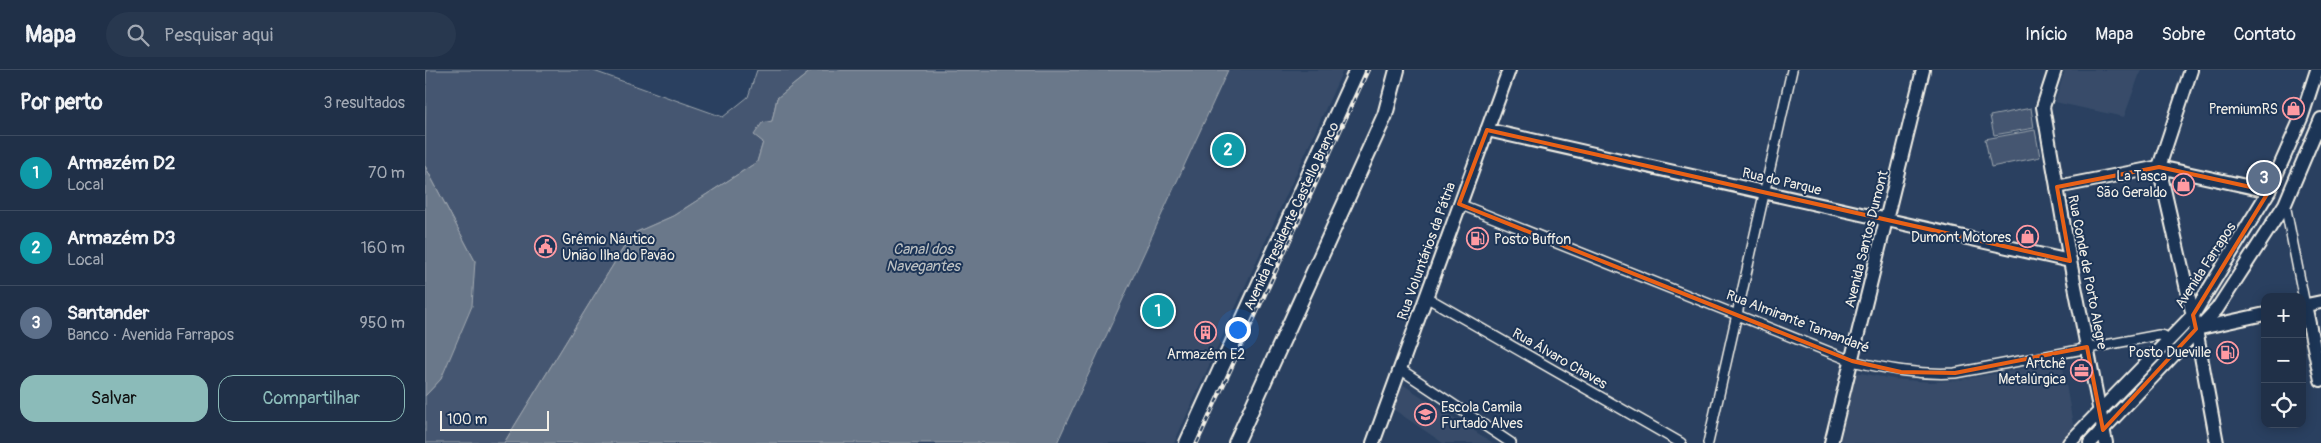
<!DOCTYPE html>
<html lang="pt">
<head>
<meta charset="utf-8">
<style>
  body { margin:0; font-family:Pangolin,sans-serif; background:#28384f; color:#f1f3f6 }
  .controls { position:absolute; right:15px; bottom:15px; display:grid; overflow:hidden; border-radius:10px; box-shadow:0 2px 12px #0003 }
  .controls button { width:45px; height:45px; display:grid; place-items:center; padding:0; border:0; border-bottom:1px solid #3d4b60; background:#203048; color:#f1f3f6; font:25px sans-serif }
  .scale { position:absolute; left:15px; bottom:12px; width:109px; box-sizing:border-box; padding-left:5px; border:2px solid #f4f1e8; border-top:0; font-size:14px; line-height:18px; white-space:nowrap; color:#f4f1e8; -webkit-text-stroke:4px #1d3557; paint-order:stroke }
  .you { position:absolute; left:812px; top:259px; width:18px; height:18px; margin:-12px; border:4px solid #fff; border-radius:50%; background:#1a73e8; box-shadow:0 0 0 8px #1a73e833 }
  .badge { display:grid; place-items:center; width:32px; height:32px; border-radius:50%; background:#8bbbb9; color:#fff; font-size:16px; font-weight:700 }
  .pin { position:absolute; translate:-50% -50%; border:2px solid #fff; box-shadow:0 1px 5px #0006 }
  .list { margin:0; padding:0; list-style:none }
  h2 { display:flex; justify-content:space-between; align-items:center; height:65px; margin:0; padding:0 20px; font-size:21px }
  h2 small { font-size:16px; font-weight:400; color:#a2a9b4 }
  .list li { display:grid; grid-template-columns:32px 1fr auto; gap:15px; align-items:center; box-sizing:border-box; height:75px; padding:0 20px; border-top:1px solid #3d4b60 }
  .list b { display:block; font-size:19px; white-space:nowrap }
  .list p { margin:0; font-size:16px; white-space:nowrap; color:#a2a9b4 }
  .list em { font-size:16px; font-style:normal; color:#a2a9b4 }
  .actions { display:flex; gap:10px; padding:15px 20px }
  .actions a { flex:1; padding:11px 0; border:1px solid #8bbbb9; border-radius:15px; text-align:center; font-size:18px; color:#8bbbb9 }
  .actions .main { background:#8bbbb9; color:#111 }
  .icon { flex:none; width:28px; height:28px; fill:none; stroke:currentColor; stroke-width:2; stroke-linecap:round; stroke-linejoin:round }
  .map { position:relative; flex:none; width:1896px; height:373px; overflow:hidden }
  header { display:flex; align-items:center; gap:30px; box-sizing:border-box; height:70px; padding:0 25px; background:#203048; border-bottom:1px solid #3d4b60 }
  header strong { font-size:24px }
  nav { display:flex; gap:28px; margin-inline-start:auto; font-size:18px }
  .search { width:350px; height:45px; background:#28384f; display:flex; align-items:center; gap:12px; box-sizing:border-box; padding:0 18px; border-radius:28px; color:#a2a9b4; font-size:19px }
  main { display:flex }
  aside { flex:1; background:#203048 }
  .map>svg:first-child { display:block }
</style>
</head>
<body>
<header>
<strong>Mapa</strong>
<div class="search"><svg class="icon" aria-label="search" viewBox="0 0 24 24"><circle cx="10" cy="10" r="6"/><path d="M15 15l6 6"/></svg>Pesquisar aqui</div>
<nav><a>Início</a><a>Mapa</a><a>Sobre</a><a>Contato</a></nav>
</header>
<main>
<aside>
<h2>Por perto<small>3 resultados</small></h2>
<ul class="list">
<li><span class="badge" style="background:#0f9aa8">1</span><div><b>Armazém D2</b><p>Local</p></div><em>70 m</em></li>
<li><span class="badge" style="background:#0f9aa8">2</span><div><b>Armazém D3</b><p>Local</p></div><em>160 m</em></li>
<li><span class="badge" style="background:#5c6f8a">3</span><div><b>Santander</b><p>Banco · Avenida Farrapos</p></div><em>950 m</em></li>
</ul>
<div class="actions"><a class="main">Salvar</a><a>Compartilhar</a></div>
</aside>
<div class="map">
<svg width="1896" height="373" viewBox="0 0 1896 373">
  <rect width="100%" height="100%" fill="#2a4060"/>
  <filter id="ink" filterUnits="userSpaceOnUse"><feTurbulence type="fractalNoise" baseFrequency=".02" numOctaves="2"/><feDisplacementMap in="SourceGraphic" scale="10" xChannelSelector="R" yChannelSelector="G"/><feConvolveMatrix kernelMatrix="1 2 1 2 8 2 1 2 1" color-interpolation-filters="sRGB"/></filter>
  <g filter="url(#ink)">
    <g fill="#374c69">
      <path d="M803,0H918L749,373H632Z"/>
      <path d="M1640,0H1716L1699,47L1630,32Z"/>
      <path d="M1637,292L1649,360L1635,373H1415L1430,302L1468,309L1505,312L1534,310Z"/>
      <path d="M977,314L1068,373H1018L968,339Z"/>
    </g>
    <g fill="#445771" stroke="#9ca4ac">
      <path d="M1,0H166L298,47L323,27L332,0H387L352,28L347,51L330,65L338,72L332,92L248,146L207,164L79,373H0V326L16,309L50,191L0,96Z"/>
      <path d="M1606,38L1609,58L1569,65L1565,46Z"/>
      <path d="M1610,60L1615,87L1566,97L1560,69Z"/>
    </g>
    <g fill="#6a788a" stroke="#a1a8b0">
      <path d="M387,0H803L632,373H79L207,164L248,146L332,92L338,72L329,65L337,53L347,51L352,28Z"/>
      <path d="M0,96L50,191L47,236L16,309L0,326Z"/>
    </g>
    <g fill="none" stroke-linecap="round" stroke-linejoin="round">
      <defs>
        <g id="street">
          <path d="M1034,134L1427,291C1462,299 1494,305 1530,303L1734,265L1739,266L1744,271"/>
          <path d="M1860,134L1880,235"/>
          <path d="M1001,227L1256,373"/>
          <path d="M975,299L1086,373"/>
          <path d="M1283,373L1367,0"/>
        </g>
        <g id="secondary">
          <path d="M1630,0L1618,37L1645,191L1681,373"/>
          <path d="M1766,0L1734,97L1771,259L1792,373"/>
          <path d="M1062,60L1645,191"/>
          <path d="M1632,117L1734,97L1844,121"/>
          <path d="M1880,235L1896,310"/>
          <path d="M1877,236L1896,232"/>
          <path d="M1771,259L1840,244"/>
          <path d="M948,373L1084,0"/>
          <path d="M1406,373L1498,0"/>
          <path d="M1644,373L1768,245L1844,121L1877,46L1892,0"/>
          <path d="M1665,373L1792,239L1860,134L1896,49"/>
        </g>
        <g id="primary">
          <path d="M762,373L932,0"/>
          <path d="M811,373L960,45L972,0"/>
        </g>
      </defs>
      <use href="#street" stroke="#f4f1e8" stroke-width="12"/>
      <use href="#secondary" stroke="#f4f1e8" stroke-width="16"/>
      <use href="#primary" stroke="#f4f1e8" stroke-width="18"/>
      <use href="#street" stroke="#1d3557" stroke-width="9"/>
      <use href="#secondary" stroke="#1d3557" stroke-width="12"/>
      <use href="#primary" stroke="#1d3557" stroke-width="14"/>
      <defs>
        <path id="rail" d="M772,373L943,0"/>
      </defs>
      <use href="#rail" stroke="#f4f1e8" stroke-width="4"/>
      <use href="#rail" stroke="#1d3557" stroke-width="2" stroke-dasharray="5.5" stroke-linecap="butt"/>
    </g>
  </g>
  <path fill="none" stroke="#e96117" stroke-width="4" stroke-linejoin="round" d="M1062,60L1645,191L1632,117L1734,97L1844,121L1768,245L1771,259L1678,360L1662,277L1530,303L1476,302L1427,291L1034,134Z"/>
  <defs>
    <symbol id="shop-ring" viewBox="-11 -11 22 22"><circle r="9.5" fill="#1d3557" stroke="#ff9aa2" stroke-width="1.5"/><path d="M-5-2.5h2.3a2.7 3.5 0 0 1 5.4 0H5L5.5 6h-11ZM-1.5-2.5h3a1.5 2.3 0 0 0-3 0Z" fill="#ff9aa2"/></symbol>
    <symbol id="fuel-ring" viewBox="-11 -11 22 22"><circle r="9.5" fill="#1d3557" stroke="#ff9aa2" stroke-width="1.5"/><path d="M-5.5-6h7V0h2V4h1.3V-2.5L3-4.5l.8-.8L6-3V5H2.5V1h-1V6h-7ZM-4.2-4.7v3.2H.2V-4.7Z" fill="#ff9aa2"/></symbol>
    <symbol id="civic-ring" viewBox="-11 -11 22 22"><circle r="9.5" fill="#1d3557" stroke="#ff9aa2" stroke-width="1.5"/><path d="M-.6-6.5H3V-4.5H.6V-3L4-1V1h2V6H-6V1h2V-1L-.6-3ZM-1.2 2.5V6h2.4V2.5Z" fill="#ff9aa2"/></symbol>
    <symbol id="building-ring" viewBox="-11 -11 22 22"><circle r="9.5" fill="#1d3557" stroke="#ff9aa2" stroke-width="1.5"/><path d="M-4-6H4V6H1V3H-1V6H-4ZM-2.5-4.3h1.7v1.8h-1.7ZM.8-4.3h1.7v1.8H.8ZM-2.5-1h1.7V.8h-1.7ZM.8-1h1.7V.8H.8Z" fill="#ff9aa2"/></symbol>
    <symbol id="office-ring" viewBox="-11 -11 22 22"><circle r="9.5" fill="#1d3557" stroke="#ff9aa2" stroke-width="1.5"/><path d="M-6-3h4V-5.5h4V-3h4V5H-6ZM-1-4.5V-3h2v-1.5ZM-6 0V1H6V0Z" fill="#ff9aa2"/></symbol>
    <symbol id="school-ring" viewBox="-11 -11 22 22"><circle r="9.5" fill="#1d3557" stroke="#ff9aa2" stroke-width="1.5"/><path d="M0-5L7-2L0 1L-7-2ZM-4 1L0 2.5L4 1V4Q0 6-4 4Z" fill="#ff9aa2"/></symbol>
  </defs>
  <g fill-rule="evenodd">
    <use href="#shop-ring" x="1856" y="26" width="25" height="25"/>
    <use href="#shop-ring" x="1746" y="102" width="25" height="25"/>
    <use href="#shop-ring" x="1590" y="154" width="25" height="25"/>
    <use href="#fuel-ring" x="1040" y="156" width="25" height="25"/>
    <use href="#civic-ring" x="108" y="164" width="25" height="25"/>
    <use href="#building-ring" x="768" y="250" width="25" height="25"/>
    <use href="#fuel-ring" x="1790" y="270" width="25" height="25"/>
    <use href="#office-ring" x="1644" y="288" width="25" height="25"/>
    <use href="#school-ring" x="988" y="332" width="25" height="25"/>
  </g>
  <g text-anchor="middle" stroke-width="4" stroke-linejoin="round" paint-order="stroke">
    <g font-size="14" fill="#f4f1e8" stroke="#1d3557" text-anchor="end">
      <text x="1853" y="44">PremiumRS</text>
      <text x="1742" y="111">La Tasca<tspan x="1742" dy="16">São Geraldo</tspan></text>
      <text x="1586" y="172">Dumont Motores</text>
      <text x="137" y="174" text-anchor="start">Grêmio Náutico<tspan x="137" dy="16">União Ilha do Pavão</tspan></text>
      <text x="1069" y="174" text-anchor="start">Posto Buffon</text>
      <text x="1786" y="287">Posto Dueville</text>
      <text x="781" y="289" text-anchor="middle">Armazém E2</text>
      <text x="1641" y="298">Artchê<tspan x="1641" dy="16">Metalúrgica</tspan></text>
      <text x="1016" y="342" text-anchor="start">Escola Camila<tspan x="1016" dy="16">Furtado Alves</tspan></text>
    </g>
    <g font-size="14" fill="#f4f1e8" stroke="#1d3557">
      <text transform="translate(1357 111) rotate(13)" y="5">Rua do Parque</text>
      <text transform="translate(866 146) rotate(-65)" y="5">Avenida Presidente Castello Branco</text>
      <text transform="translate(1441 169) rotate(-76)" y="5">Avenida Santos Dumont</text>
      <text transform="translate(1001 181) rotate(-70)" y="5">Rua Voluntários da Pátria</text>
      <text transform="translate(1780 195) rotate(-57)" y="5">Avenida Farrapos</text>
      <text transform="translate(1663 202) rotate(79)" y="5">Rua Conde de Porto Alegre</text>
      <text transform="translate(1373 251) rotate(21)" y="5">Rua Almirante Tamandaré</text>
      <text transform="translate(1135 288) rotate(30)" y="5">Rua Álvaro Chaves</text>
    </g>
    <g font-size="15" font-style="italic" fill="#bdc1c2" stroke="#1d3557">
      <text x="498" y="184">Canal dos<tspan x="498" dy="17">Navegantes</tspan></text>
    </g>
  </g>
</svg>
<div class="controls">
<button>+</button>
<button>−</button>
<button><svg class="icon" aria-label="locate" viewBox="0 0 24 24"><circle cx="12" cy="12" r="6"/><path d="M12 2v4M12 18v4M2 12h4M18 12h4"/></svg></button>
</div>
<div class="scale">100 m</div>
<div class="you"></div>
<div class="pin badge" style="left:733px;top:241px;background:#0f9aa8">1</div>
<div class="pin badge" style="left:803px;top:80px;background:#0f9aa8">2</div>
<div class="pin badge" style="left:1839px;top:108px;background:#5c6f8a">3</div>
</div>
</main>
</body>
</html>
